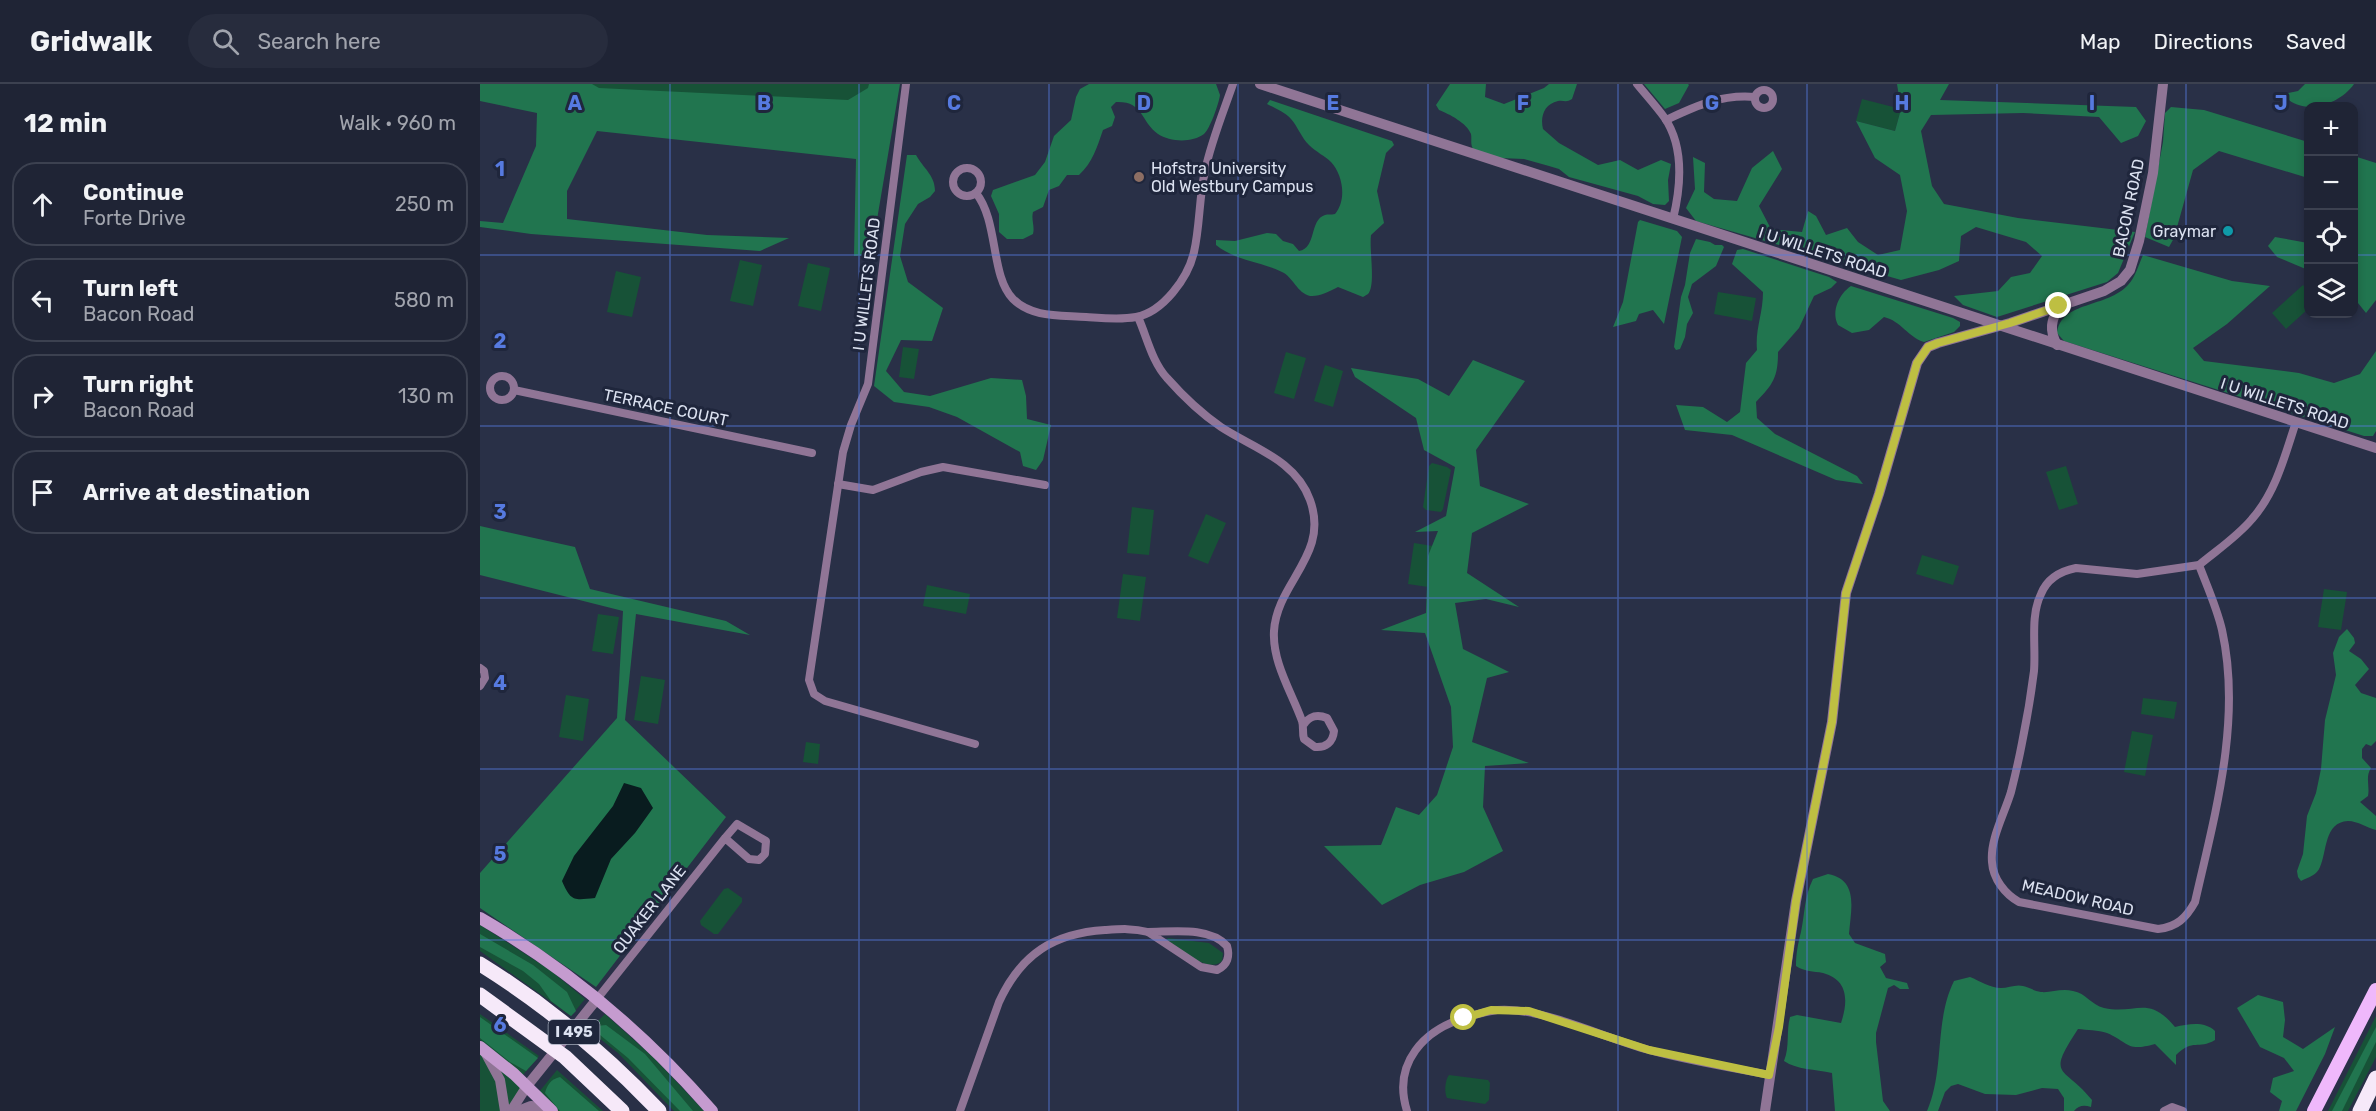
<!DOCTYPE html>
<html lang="en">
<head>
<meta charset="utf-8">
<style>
  body { margin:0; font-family:Rubik,sans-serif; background:#272c3d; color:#f1f3f6 }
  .controls { position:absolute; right:18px; top:18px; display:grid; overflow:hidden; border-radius:12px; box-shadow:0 3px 9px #0003 }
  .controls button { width:54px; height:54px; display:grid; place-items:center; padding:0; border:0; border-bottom:2px solid #3c4150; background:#1f2435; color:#f1f3f6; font:30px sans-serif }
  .stop { position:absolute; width:18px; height:18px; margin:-14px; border:4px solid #bebf42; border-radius:50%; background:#fff }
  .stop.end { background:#bebf42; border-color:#fff; box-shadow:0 2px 6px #0008 }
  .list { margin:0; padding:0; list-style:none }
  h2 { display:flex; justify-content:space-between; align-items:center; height:78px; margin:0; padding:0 24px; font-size:26px }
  h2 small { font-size:20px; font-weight:400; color:#a1a4ad }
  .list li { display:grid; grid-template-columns:39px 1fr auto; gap:18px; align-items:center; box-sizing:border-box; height:84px; margin:0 12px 12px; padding:0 12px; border:2px solid #3c4150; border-radius:24px }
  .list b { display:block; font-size:22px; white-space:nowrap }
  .list p { margin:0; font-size:20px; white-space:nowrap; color:#a1a4ad }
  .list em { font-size:20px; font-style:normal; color:#a1a4ad }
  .icon { flex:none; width:33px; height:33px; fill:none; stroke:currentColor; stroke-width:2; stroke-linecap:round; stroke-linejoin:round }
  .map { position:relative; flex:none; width:1896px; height:1027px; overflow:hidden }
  header { display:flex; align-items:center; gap:36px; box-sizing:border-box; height:84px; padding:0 30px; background:#1f2435; border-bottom:2px solid #3c4150 }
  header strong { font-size:28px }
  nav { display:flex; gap:33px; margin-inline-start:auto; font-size:21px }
  .search { width:420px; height:54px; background:#272c3d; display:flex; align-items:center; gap:15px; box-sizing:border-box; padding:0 21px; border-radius:33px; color:#a1a4ad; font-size:22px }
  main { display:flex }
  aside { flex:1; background:#1f2435 }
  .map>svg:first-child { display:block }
</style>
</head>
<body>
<header>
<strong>Gridwalk</strong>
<div class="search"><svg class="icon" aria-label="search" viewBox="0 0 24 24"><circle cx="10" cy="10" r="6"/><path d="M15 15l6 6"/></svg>Search here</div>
<nav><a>Map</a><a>Directions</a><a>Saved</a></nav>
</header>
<main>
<aside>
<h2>12 min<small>Walk · 960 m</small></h2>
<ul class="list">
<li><svg class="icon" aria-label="ahead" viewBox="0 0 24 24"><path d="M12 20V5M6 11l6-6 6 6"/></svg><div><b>Continue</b><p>Forte Drive</p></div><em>250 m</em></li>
<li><svg class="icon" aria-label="left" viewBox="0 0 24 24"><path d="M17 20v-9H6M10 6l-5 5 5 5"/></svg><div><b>Turn left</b><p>Bacon Road</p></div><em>580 m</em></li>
<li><svg class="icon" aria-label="right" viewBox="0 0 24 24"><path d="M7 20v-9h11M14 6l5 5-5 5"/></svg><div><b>Turn right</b><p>Bacon Road</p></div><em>130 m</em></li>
<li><svg class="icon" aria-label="arrive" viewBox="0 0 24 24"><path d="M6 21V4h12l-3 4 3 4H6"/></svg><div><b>Arrive at destination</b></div></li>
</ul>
</aside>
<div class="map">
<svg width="1896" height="1027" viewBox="0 0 1896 1027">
  <rect width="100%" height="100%" fill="#293047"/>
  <g fill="#175237">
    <path d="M95,0H392L389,26L94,5Z"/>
    <path d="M1382,15L1421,25L1415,47L1376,37Z"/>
    <path d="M260,176L282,181L273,222L250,217Z"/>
    <path d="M328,179L350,184L341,227L318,222Z"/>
    <path d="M136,187L161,193L152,233L127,228Z"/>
    <path d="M1823,201L1828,207V225L1806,245L1792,229Z"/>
    <path d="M1238,208L1276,214L1272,237L1234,230Z"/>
    <path d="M423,263L439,265L434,295L419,293Z"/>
    <path d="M806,268L826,274L814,315L794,309Z"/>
    <path d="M845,281L863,287L853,323L834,317Z"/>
    <path d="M952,379L967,383L971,386L963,425L961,428L946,426L943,423L949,382Z"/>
    <path d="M1586,382L1598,420L1579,426L1566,388Z"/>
    <path d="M652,423L674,426L669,471L647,469Z"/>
    <path d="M726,430L746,439L728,480L708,472Z"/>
    <path d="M934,459L953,462L948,503L928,500Z"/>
    <path d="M1442,471L1479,482L1473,501L1436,490Z"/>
    <path d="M643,490L666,493L660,537L637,534Z"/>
    <path d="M447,501L490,510L486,530L443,522Z"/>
    <path d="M1844,505L1867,508L1861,546L1838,543Z"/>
    <path d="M118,530L139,533L133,570L112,567Z"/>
    <path d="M161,592L185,596L178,640L154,636Z"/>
    <path d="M86,611L109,615L103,657L79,653Z"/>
    <path d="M1663,614L1697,618L1694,635L1661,630Z"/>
    <path d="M1652,647L1673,651L1665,692L1644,688Z"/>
    <path d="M326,658L340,660L338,680L323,678Z"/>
    <path d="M248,804L262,814V818L238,850H234L221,841L220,837L244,805Z"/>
    <path d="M0,841L70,886L105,915L91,932L0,867Z"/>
    <path d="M688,854L729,859L743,869L742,877C728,890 700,865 686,856Z"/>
    <path d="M0,930L59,972L43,991L0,956Z"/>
    <path d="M125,930L174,974L224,1027H194L138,969L109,946Z"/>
    <path d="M1896,932V973L1868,1027H1848Z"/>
    <path d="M0,963L47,1002L31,1027H0Z"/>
    <path d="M77,986L123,1027H76L59,1008Z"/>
    <path d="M969,991L1008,996L1010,999L1009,1016L1005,1020L967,1014C964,1008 965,996 969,991Z"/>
  </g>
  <g fill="#21754f">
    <path d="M0,0H112L119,4L368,16L388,4L389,0H420L391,171L374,172L376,75L117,47L87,107V135L227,151L309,154L280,167L51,150L0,143V137L23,139L56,62L57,29L0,17Z"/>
    <path d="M609,0H736L740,11C739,19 730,45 724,50C712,59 690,58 678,50C660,37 664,17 636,18L631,23L635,33L632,42L623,46C617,63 613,78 599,91H587L579,102L569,106L563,123L553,128C551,136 555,142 553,150L543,155H527L519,148V130L511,112L513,106L555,91L565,78L574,52L591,36L596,13L600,5Z"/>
    <path d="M970,0H1006L1005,13L1024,20L1064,4L1069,0H1097L1092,15C1086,19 1084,16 1078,17C1064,20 1060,33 1063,45L1079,59L1118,81L1140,76L1158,86L1181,76L1191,80L1188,96L1189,117L1185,121L1173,120L1158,112L1089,93L1079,85L1069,82L1044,75L1020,74L993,65C990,59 992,56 991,50C987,39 969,30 959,26L956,21Z"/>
    <path d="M1164,0H1208L1209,1L1199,19L1185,25Z"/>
    <path d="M1417,0H1469L1460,16L1656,23L1666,37L1658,52L1641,59L1619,33L1543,29L1451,31L1441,47L1452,102L1464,120L1538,134L1655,148L1638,189L1627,198L1517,233L1483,221L1474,212L1518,207L1531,193L1550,189L1562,172L1546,158L1496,143L1481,152L1479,177L1459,186L1421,196L1216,137L1206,124L1215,105L1213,73L1225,79L1224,108L1234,115L1257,117L1272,84L1293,67L1302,85L1279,122L1291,145L1322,148L1328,127L1336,132L1346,151L1367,144L1378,158L1398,171L1420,166L1427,127L1420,91L1395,74L1376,37L1415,47L1421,25Z"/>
    <path d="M1825,0H1874C1859,22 1820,33 1803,10L1818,7Z"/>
    <path d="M790,16L912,57L914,61L906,69L897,107L904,139L891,151C889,166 896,201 888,210L883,213L858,203C850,207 839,213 830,212C817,209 813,193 802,188C779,177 756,177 736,161V156L755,157L787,149L796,150L803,157L813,160L819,167C837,164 829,136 845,131C848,130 851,131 855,130C867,116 863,91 851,78C845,72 836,68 829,61C821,53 818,43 811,35C805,28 794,24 787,20Z"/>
    <path d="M1691,23L1724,26L1828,58V94L1739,67L1713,86L1694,154L1689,163L1665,153L1683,58L1685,29Z"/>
    <path d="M427,71H436C443,84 455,91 455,107L450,113L438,120L425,140L420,172L428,198L463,224L452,257L421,256L406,287L424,308L450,312L511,294L542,296L546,312L547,335L571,341L563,376L556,386L543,382L540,368L477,333L449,323L414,318L394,302Z"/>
    <path d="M1874,72L1896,79V216L1886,229L1874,214V138L1876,109L1874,108Z"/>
    <path d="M1160,136L1197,147L1202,153L1184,240L1173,226L1159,230L1156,237L1133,243L1143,218L1158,138Z"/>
    <path d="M1795,153L1828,159V186L1797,173L1788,162Z"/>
    <path d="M1216,155L1230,158L1235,161H1242L1244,163L1236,182L1212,200L1208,213L1213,229L1207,240L1205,253L1200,265L1196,266L1194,263L1201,213L1205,201L1210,169Z"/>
    <path d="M1263,165L1349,193L1357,198L1351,204L1334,212L1319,244L1298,268C1298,294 1293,300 1276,318L1277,334L1295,350L1377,392L1383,400L1356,396L1252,351L1205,346L1196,321L1223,323L1247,338L1260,328L1266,279L1277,266C1275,245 1283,230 1283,208L1252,180L1257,166Z"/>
    <path d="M1663,171L1752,197L1790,202L1747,240L1713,264L1724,277L1819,289L1854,299L1880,290L1896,267V347L1893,352H1884L1584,257L1577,249C1581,217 1627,224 1648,201C1655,194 1659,180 1663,171Z"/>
    <path d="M1371,202L1473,234L1480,238V242L1474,248L1444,258C1428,253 1421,237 1404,233L1389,246L1372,249L1358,241C1351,227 1359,210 1371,202Z"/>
    <path d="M993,276L1045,297L996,366L1000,402L1049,420L992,449L987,489L1039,523L1006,515L975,519L983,565L1029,588L1007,594L992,658L1049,679L1005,682L1003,723L1023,767L984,788L940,801L902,821L844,762L901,761L916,723L939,731L957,711L973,663L971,623L945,549L901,546L946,529L948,472L958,447L935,448L966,432L975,383L944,366L936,334L875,293L871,284L938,295L969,312Z"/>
    <path d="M0,442L95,463L110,505L246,537L270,551L156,530L145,636L246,733L116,903L0,824V789L137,634L143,527L0,491Z"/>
    <path d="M1867,545L1874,554L1875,559L1869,567L1881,575L1889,585L1875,601L1881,609L1896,614V657L1891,662L1886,660L1882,665V674L1891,684C1885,693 1890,702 1888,712L1880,718L1896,732V746C1887,744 1878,737 1868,737C1844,738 1847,768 1840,783C1837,791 1829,793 1821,797L1818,793L1817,787L1823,770L1827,732L1836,709L1841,685L1845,636L1856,591L1853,569L1859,553Z"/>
    <path d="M1348,790C1379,796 1371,825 1369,850L1375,859L1405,870L1406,878L1400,883L1406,894L1427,899L1429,905H1420L1414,901L1408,904L1396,949V958L1403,1017L1410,1027H1355L1352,989C1335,985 1317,986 1304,977C1310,962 1306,948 1310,933L1317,931L1361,939C1368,918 1369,896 1343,889C1333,887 1325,888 1316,882C1316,869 1318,860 1321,848C1325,829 1324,813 1333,795Z"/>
    <path d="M0,850L53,881L87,908L96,927L91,932L71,917L59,900L43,887L0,863Z"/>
    <path d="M1490,893C1500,897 1510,904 1521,904C1528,904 1536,900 1543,902C1549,903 1554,907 1561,908C1571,909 1581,904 1593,907C1606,909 1611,921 1624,924C1656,931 1668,910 1695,943C1709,940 1724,937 1735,947V956C1718,966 1713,954 1696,971V981L1675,960C1646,968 1650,959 1627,949C1618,946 1607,946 1598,945C1565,995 1584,981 1612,1016L1611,1023C1604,1021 1599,1021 1594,1027H1584V1014L1578,1005L1562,1004L1536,1011L1505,1010L1478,1000L1471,1002L1465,1008L1458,1027H1447C1465,986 1454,937 1474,897Z"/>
    <path d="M1778,911L1803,918L1805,936L1803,953L1823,965L1855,943L1845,970L1816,1027H1799L1802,1017L1790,1008L1793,994L1814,987L1804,974L1780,963L1757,924Z"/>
    <path d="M0,933L58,974L46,987L30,978L0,954Z"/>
    <path d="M126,941L165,970L213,1027H200L148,974L114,946L117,942Z"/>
    <path d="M1896,943V958L1862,1027H1852Z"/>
    <path d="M80,993L119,1027H80L65,1009C67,1001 71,995 80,993Z"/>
  </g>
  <path fill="#091c1f" d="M144,699L161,704L173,724L155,749L131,775L115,814C94,816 91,818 82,797L94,772L133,722Z"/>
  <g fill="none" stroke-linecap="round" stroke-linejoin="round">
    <g stroke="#907596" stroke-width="8">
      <path d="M426,0L388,300L371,341L363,368L329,596L334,610L345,617L495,660"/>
      <path d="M1157,0C1166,11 1176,22 1184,33C1205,63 1201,102 1193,135"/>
      <circle cx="1284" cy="15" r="9"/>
      <path d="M1186,36C1216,22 1241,10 1275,13"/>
      <circle cx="487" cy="98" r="14"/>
      <path d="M496,109C519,138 510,191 533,215C552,234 580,231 606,233C622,234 640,236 656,233C683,228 708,194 714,168C720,142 719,113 725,87C731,58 743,29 753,0"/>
      <path d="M658,233C667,253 672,278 687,294C702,311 722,330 741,343C773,364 816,376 830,416C850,471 797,498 794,547C792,578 812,609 822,637C824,643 822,648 824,655L835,663C846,664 853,658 854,647L847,634C837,630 830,632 824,640"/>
      <circle cx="22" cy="304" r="12"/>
      <path d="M34,306L332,369"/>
      <path d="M358,400L393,406L441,388L463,383L565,401"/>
      <path d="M1719,481C1727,502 1737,524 1742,546C1762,636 1735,730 1715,818C1706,834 1697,843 1678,845L1539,818C1525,810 1513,795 1512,778C1510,755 1524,731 1531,708C1535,692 1539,675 1542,659C1547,635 1551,611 1554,587C1556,562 1550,532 1561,510C1567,495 1581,487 1596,484L1657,490Z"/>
      <path d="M1719,481C1737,466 1757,453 1772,435C1796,408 1805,371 1816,338"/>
      <path d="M0,584L4,587L5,594L0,602"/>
      <path d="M668,848C691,848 729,842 747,862C750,872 748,881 737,886L721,883Z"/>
      <path d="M117,915L245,754L257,740L286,757L285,770L279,776L269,775L245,754"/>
      <path d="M480,1027L519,918C541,870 574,849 625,846C640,845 653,844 668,848"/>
      <path d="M927,1027C912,979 944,945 988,933C1002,929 1014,925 1029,926C1073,928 1125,954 1169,966C1208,977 1249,983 1289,991"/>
      <path d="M1684,1027L1692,1023L1703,1027"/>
    </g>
    <g stroke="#907596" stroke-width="10">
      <path d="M780,0L1896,364"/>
      <path d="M1577,261C1569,246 1571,237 1579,222"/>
      <path d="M6,970L20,996L25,1027"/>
      <path d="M31,1027L47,1002L117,915"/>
      <path d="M38,1027L51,1022L70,1024"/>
      <path d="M1285,1027L1316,817L1352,638L1366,509L1399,410L1437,279L1448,263L1458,259L1530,239L1624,207L1641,197L1650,186L1659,157L1673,89L1683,0"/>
    </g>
    <g stroke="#c59bcf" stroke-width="12">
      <path d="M0,834C88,885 166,951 232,1027"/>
      <path d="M0,963L34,990L72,1027"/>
    </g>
    <path stroke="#efb8fb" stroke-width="14" d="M1834,1027L1896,906"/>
    <g stroke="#f6e9f9" stroke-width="15">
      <path d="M0,880C66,921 126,971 179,1027"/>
      <path d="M0,911L85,973L142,1027"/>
      <path d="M1880,1027L1896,994"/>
    </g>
  </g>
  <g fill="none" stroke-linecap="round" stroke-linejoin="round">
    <path stroke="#bebf42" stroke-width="8" d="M984,934L1011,926L1049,927L1169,966L1289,991L1299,943L1316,817L1352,638L1366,509L1399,410L1437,279L1448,263L1458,259L1530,239L1579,222"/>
  </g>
  <path fill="none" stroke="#567ae0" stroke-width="1.5" stroke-opacity="0.55" d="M190,0V1027M379,0V1027M569,0V1027M758,0V1027M948,0V1027M1138,0V1027M1327,0V1027M1517,0V1027M1706,0V1027M0,171H1828M1874,171H1896M0,342H1896M0,514H1896M0,685H1896M0,856H1896"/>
  <circle fill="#8d6e63" stroke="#1f263c" stroke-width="2" cx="659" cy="93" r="6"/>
  <circle fill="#0f9aa8" stroke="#1f263c" stroke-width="2" cx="1748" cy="147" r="6"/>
  <g text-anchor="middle" stroke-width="6" stroke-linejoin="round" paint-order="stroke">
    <rect fill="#1f263c" stroke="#a3aabb" stroke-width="1.5" x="68.5" y="936" width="51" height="24" rx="4.5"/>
    <g font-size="15" font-weight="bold" fill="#dce2f1">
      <text x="94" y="953">I 495</text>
    </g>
    <g font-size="16" fill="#dce2f1" stroke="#1f263c" text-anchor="start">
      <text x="671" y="90">Hofstra University<tspan x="671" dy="18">Old Westbury Campus</tspan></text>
      <text x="1736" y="153" text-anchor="end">Graymar</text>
    </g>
    <g font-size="16" fill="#dce2f1" stroke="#1f263c">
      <text transform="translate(1648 124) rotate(-78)" y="6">BACON ROAD</text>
      <text transform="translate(1343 168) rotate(18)" y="6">I U WILLETS ROAD</text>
      <text transform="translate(386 200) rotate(-83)" y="6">I U WILLETS ROAD</text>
      <text transform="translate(1805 319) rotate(18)" y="6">I U WILLETS ROAD</text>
      <text transform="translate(186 323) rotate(12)" y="6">TERRACE COURT</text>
      <text transform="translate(1598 813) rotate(13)" y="6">MEADOW ROAD</text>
      <text transform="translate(169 825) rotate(-52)" y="6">QUAKER LANE</text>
    </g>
  </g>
  <g font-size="20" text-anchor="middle" font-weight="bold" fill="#567ae0" stroke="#1f263c" stroke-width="6" stroke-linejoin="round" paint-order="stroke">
    <text x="95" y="26">A</text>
    <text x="284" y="26">B</text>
    <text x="474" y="26">C</text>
    <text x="664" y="26">D</text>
    <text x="853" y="26">E</text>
    <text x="1043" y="26">F</text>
    <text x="1232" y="26">G</text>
    <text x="1422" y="26">H</text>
    <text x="1612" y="26">I</text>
    <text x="1801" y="26">J</text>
    <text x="20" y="92">1</text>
    <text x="20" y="264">2</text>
    <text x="20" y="435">3</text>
    <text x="20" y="606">4</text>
    <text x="20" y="777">5</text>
    <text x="20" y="948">6</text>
  </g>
</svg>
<div class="controls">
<button>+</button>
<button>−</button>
<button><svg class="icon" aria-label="locate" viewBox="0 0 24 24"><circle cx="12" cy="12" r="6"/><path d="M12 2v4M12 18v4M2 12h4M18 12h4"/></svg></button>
<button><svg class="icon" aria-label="layers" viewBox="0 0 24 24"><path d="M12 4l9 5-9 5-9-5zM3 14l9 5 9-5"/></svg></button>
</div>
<div class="stop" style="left:984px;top:934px"></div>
<div class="stop end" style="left:1579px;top:222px"></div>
</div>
</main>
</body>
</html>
